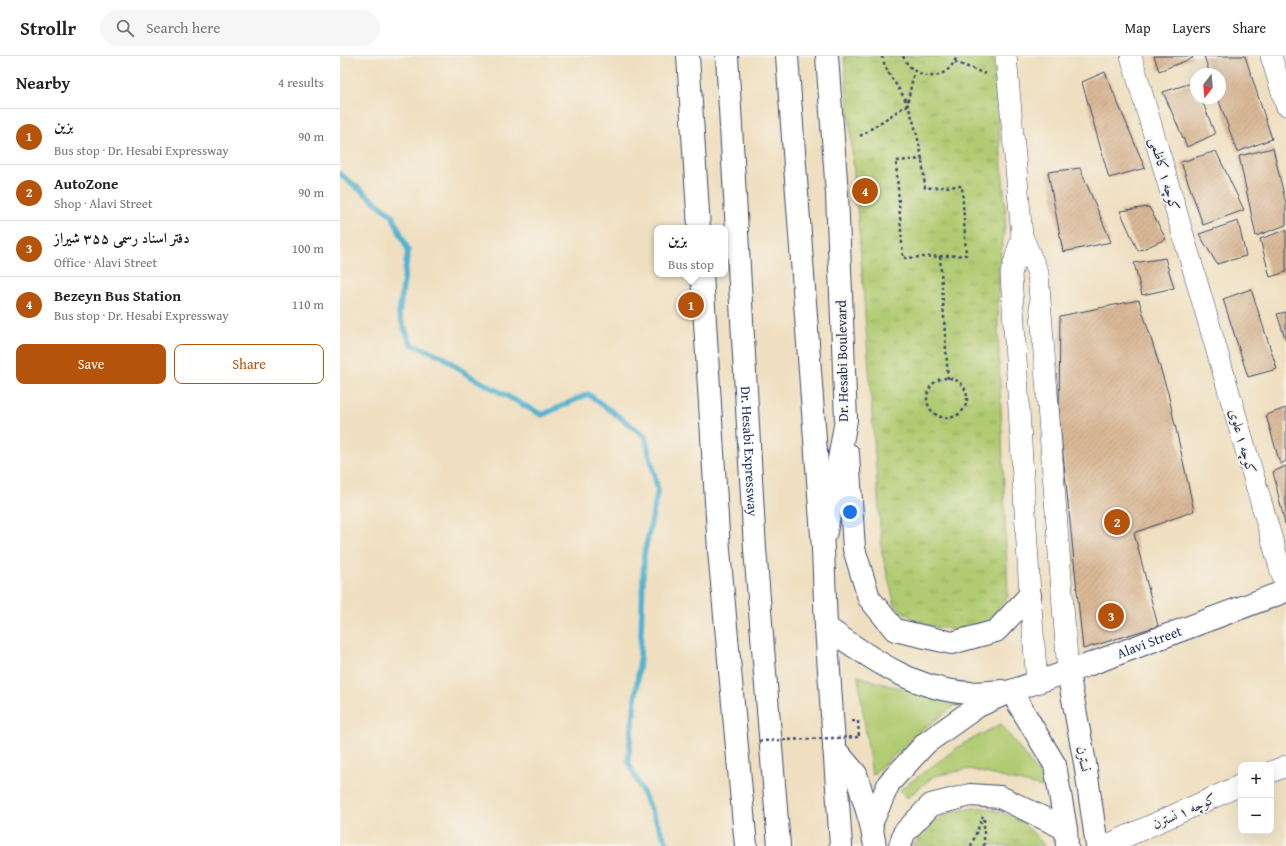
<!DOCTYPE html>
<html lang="en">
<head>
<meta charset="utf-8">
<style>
  body { margin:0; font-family:"Gentium Book Plus",Amiri,serif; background:#f6f6f6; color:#202124 }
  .controls { position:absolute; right:12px; bottom:12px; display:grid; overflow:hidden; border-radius:8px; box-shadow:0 4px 16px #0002 }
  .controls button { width:36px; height:36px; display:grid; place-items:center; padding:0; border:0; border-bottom:1px solid #e0e0e0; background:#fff; color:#202124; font:20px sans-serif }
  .compass { position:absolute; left:850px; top:12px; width:36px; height:36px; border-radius:50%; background:#fff; box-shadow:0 4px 16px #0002; rotate:196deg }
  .you { position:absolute; left:510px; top:456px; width:14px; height:14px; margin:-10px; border:3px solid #fff; border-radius:50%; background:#1a73e8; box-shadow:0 0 0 6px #1a73e833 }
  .badge { display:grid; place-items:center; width:26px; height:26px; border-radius:50%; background:#b45309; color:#fff; font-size:13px; font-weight:700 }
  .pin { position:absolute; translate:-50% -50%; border:2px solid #fff; box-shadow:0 1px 4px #0006 }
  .popup { position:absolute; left:314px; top:169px; width:74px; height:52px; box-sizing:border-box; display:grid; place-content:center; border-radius:8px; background:#fff; filter:drop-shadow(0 1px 3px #0005); font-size:13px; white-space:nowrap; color:#757577 }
  .popup b { font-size:15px; color:#202124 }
  .popup::after { content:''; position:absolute; left:50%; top:100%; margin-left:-8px; border:8px solid transparent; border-top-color:#fff }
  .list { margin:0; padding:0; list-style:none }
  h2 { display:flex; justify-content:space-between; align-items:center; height:52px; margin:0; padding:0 16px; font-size:17px }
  h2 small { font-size:13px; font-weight:400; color:#757577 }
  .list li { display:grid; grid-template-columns:26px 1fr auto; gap:12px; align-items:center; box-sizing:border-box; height:56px; padding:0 16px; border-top:1px solid #e0e0e0 }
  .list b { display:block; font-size:15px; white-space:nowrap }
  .list p { margin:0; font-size:13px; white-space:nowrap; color:#757577 }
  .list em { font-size:13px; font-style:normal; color:#757577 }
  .actions { display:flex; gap:8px; padding:12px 16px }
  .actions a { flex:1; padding:9px 0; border:1px solid #b45309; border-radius:8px; text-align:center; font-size:14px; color:#b45309 }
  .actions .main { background:#b45309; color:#fff }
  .icon { flex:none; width:22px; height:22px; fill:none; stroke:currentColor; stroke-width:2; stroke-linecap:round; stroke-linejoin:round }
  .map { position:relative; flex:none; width:946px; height:790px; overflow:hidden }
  header { display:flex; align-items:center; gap:24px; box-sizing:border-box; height:56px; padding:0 20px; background:#fff; border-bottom:1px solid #e0e0e0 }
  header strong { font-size:19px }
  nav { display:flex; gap:22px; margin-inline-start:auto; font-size:14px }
  .search { width:280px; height:36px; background:#f6f6f6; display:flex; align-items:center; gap:10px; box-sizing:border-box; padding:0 14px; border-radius:22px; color:#757577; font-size:15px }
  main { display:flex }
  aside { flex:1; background:#fff }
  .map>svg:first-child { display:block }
</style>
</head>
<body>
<header>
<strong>Strollr</strong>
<div class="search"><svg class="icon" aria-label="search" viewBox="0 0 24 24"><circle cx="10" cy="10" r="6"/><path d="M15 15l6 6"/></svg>Search here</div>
<nav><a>Map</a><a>Layers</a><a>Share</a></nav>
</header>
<main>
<aside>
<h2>Nearby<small>4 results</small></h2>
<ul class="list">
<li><span class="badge">1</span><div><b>بزین</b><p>Bus stop · Dr. Hesabi Expressway</p></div><em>90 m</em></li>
<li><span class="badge">2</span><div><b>AutoZone</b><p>Shop · Alavi Street</p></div><em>90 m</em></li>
<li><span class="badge">3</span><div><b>دفتر اسناد رسمی ۳۵۵ شیراز</b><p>Office · Alavi Street</p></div><em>100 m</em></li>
<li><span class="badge">4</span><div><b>Bezeyn Bus Station</b><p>Bus stop · Dr. Hesabi Expressway</p></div><em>110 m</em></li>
</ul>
<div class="actions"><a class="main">Save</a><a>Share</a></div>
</aside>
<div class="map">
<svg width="946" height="790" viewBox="0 0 946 790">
  <defs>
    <pattern id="park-tufts" width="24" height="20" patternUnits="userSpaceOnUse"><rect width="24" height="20" fill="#b0cb71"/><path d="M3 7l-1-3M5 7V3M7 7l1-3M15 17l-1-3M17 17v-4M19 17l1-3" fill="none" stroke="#8ea560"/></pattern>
    <pattern id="building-hatch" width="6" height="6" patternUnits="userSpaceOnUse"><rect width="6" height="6" fill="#d9b895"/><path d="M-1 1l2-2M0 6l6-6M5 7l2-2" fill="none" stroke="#ba9e83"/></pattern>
  </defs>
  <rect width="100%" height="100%" fill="#f7f3e8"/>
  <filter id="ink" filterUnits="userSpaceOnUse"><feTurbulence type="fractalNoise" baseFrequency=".025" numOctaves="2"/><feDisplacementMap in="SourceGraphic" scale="8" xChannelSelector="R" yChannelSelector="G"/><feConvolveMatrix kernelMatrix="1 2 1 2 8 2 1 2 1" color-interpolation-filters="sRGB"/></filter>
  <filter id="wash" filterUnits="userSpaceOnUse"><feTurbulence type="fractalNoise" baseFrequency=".012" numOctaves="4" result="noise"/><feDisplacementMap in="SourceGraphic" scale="16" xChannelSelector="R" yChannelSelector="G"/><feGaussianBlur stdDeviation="0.9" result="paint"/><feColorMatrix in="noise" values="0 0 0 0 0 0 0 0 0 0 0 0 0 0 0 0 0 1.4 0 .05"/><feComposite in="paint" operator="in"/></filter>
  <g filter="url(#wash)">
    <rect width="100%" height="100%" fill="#efdfc0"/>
    <g fill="#b0cb71" stroke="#667d68">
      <path d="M518,620L550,630L625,642L586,671L532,719Z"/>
      <path d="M661,668L710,733L629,713L594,720L567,742L560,734L621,689Z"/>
    </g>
    <g fill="url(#park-tufts)" stroke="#667d68">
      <path d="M504,0H653L666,161L659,212L658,272L668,541L648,565L620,575L580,568L555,550L542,497L520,188Z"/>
      <path d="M640,751C674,758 682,763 705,790H572L590,768L613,755Z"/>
    </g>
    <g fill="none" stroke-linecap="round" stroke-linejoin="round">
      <path stroke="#53b2d1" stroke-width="5.5" d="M0,118L52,159L68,194L59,259L71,288L102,300L128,319L202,359L248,338L305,380L318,434L304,499L300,603L288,705L328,790"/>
    </g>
    <g id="blocks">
      <g fill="url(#building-hatch)">
        <path d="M814,0H852L853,2L819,15Z"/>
        <path d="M864,0H905L932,83L897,96L878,42H880V18H870Z"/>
        <path d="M765,16L805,112L769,122L742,26Z"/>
        <path d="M855,26L856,42H861L875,78L847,91L823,36Z"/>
        <path d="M933,92L946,148V169L916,180L899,100Z"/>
        <path d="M876,95L904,154L863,169L841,106Z"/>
        <path d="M740,112L771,186L723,196L708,116Z"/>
        <path d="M809,151L826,183L798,195L780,155Z"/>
        <path d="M898,165L906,200L877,208L859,178Z"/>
        <path d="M946,174V216L930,221L920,183Z"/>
        <path d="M825,202L834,232L802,239L794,207Z"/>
        <path d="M911,233L937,313L908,321L883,243Z"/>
        <path d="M799,244L828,337L854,455L794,477L818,570L743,593L719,359L720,260Z"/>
        <path d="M946,256V285L937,258Z"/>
        <path d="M946,352V405L940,408L926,359Z"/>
        <path d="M946,410V468H945L933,416Z"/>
      </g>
    </g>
  </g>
  <g filter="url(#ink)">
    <use href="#blocks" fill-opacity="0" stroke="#3b496d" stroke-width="1"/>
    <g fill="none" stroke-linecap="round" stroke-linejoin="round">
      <defs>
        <g id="minor">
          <path d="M666,0L682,180L698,217L728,616"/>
          <path d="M791,0L946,532"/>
          <path d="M931,0L946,49"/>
          <path d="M682,180L671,218L690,539L697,626"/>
          <path d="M931,716L946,710"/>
          <path d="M765,790L901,729"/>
        </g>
        <g id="tertiary">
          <path d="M486,571C530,602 575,635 631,637C641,637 651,636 662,635"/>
          <path d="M728,616L745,707L757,790"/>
          <path d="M671,635L715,709L726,773L727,790"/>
          <path id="s1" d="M531,768L549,727L586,687L638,650L671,635L745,610L946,535"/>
          <path d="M560,790L564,777L591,749L630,739L660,741L726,773"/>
        </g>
        <g id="secondary">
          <path d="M508,398L514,493L529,542L555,574L612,587L656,575L690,539"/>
          <path d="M486,476L506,364L497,138L487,0"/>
        </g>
        <g id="trunk">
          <path d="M348,0L359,172"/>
          <path id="s2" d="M387,0L415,493L439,790"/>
          <path d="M447,0L483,493L486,571L501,790"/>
          <path d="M362,218L379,494L406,790"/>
          <path d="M494,692L516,718L531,768L535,790"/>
        </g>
      </defs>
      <use href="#minor" stroke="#3b496d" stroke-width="22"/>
      <use href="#tertiary" stroke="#3b496d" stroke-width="24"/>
      <use href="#secondary" stroke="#3b496d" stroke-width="24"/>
      <use href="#trunk" stroke="#3b496d" stroke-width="24"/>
      <g stroke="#3b496d" stroke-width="2.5" stroke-dasharray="3 3" stroke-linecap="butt">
        <path d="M542,0C546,19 561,32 568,50C578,76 583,104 585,132L622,130L626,199L563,202L556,105L583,103"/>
        <path d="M563,0C574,26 606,28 617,0"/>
        <path d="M615,6L648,19"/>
        <path d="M520,80L567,49L574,16"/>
        <path d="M600,200L608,323"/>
        <circle cx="607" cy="342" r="20"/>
        <path d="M512,665H518L519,681"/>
        <path d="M631,790L643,760"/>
        <path d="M644,790V760"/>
      </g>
      <use href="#minor" stroke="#fff" stroke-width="21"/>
      <use href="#tertiary" stroke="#fff" stroke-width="22"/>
      <use href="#secondary" stroke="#fff" stroke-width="22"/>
      <use href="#trunk" stroke="#fff" stroke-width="22"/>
      <path stroke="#3b496d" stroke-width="2.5" stroke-dasharray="3 3" stroke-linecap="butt" d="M419,685L519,681"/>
    </g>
  </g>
  <g text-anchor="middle" stroke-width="3.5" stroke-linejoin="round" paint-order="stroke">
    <g font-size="14" fill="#1b2f5e" stroke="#f7f3e8">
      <text transform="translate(825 118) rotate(74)" y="5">کوچه ۱ کاظمی</text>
      <text transform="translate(502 305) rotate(-91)" y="5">Dr. Hesabi Boulevard</text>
      <text transform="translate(903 385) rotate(74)" y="5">کوچه ۱ علوی</text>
      <text dy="5" stroke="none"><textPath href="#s2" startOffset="396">Dr. Hesabi Expressway</textPath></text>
      <text dy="5" stroke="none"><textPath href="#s1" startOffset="346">Alavi Street</textPath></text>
      <text transform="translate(744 703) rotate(80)" y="5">نسترن</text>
      <text transform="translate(844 755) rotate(-24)" y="5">کوچه ۱ نسترن</text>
    </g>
  </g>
</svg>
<div class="controls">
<button>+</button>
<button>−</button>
</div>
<svg class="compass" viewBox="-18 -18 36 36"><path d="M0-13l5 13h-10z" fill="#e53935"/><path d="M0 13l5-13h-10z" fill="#757577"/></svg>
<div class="you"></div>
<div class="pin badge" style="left:351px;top:249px">1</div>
<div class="popup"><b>بزین</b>Bus stop</div>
<div class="pin badge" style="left:777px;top:466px">2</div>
<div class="pin badge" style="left:771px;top:560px">3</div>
<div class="pin badge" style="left:525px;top:135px">4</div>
</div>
</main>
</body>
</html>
